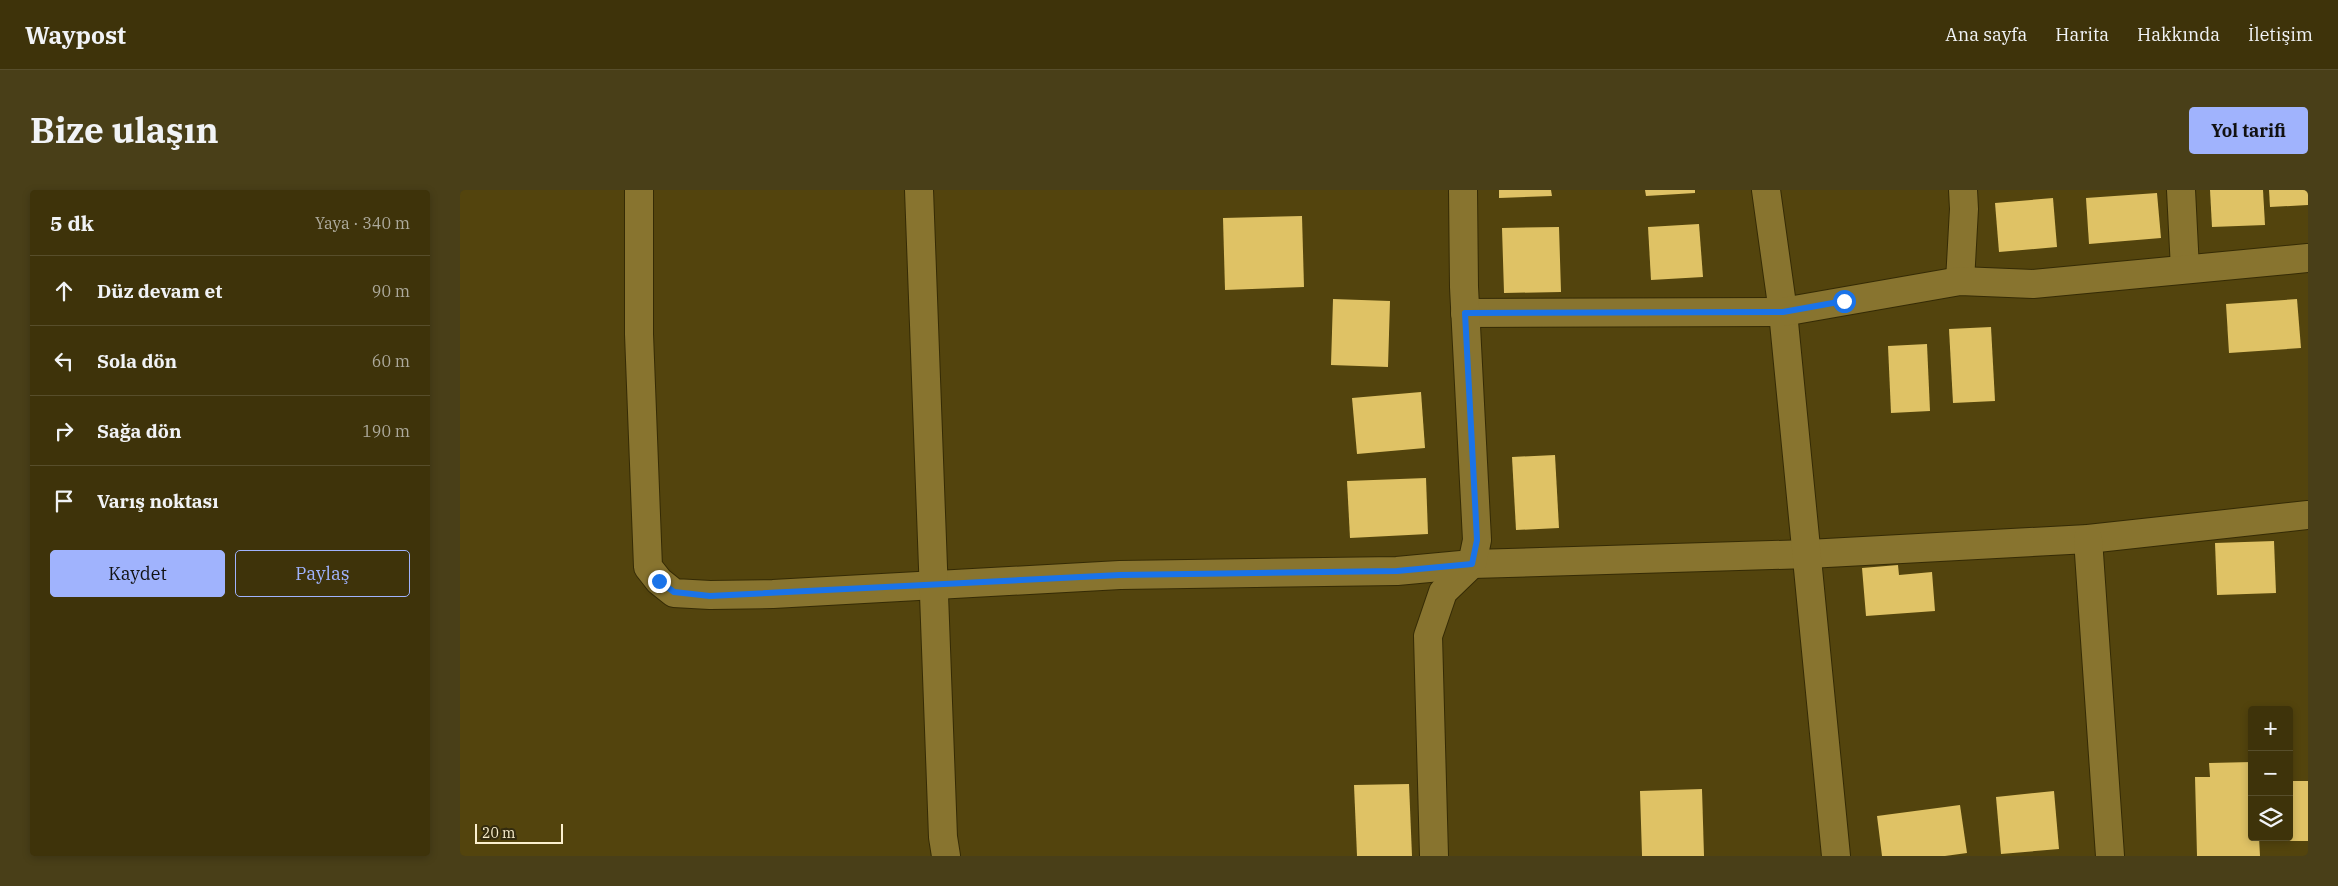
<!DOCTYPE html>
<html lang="tr">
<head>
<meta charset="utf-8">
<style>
  body { margin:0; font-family:"IBM Plex Serif",serif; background:#493f18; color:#f1f3f6 }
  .controls { position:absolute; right:15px; bottom:15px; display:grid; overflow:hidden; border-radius:5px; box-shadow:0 2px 8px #0003 }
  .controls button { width:45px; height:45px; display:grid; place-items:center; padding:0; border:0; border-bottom:1px solid #574e2b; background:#3e330a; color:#f1f3f6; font:25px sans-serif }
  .scale { position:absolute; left:15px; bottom:12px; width:88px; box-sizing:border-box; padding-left:5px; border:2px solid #fbf0cf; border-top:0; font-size:14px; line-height:18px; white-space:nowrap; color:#fbf0cf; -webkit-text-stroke:4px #332b0e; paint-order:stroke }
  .stop { position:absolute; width:15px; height:15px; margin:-11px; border:4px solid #1a73e8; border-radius:50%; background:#fff }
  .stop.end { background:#1a73e8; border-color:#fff; box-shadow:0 1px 5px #0008 }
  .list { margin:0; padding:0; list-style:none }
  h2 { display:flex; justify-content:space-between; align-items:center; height:65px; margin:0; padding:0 20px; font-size:21px }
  h2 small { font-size:16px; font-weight:400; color:#adaa9c }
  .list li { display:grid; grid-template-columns:32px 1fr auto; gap:15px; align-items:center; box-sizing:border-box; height:70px; padding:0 20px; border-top:1px solid #574e2b }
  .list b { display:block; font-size:19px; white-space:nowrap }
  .list em { font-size:16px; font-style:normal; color:#adaa9c }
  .actions { display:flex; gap:10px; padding:15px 20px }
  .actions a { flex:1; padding:11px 0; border:1px solid #a0b3fd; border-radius:5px; text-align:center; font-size:18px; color:#a0b3fd }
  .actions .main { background:#a0b3fd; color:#111 }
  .icon { flex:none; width:28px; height:28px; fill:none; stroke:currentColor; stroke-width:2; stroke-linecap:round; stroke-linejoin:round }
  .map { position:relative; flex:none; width:1848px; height:666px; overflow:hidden; border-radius:5px }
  header { display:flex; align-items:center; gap:30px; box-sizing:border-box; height:70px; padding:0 25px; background:#3e330a; border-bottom:1px solid #574e2b }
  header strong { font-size:24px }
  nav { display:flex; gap:28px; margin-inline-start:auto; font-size:18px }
  .intro { display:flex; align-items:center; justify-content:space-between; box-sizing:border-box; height:120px; padding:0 30px }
  h1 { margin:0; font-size:35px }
  .button { padding:12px 22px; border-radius:5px; background:#a0b3fd; color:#111; font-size:18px; font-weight:700 }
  main { display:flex; gap:30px; padding:0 30px }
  aside { flex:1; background:#3e330a; border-radius:5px; box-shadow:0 2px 8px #0003 }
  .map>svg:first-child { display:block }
</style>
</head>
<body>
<header>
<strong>Waypost</strong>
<nav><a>Ana sayfa</a><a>Harita</a><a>Hakkında</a><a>İletişim</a></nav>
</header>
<div class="intro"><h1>Bize ulaşın</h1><a class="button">Yol tarifi</a></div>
<main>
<aside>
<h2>5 dk<small>Yaya · 340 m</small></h2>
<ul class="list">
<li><svg class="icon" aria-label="ahead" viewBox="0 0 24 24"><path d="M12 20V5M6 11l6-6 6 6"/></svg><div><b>Düz devam et</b></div><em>90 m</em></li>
<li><svg class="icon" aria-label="left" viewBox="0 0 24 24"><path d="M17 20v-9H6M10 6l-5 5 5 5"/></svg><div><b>Sola dön</b></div><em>60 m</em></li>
<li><svg class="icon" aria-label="right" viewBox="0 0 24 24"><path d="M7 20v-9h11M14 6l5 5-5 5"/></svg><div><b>Sağa dön</b></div><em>190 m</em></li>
<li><svg class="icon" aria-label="arrive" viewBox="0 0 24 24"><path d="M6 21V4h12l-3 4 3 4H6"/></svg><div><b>Varış noktası</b></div></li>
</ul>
<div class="actions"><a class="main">Kaydet</a><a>Paylaş</a></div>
</aside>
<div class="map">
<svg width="1848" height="666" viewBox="0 0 1848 666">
  <rect width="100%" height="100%" fill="#53440d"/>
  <g fill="#dfc265">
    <path d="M1039,0H1091L1092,6L1039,8Z"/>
    <path d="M1185,0H1235V3L1186,6Z"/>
    <path d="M1750,0H1803L1805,35L1752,37Z"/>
    <path d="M1809,0H1848V15L1810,17Z"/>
    <path d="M1697,3L1701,48L1629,54L1626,8Z"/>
    <path d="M1593,8L1597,57L1539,62L1535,13Z"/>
    <path d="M842,26L844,97L765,100L763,28Z"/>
    <path d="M1239,34L1243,87L1191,90L1188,37Z"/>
    <path d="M1099,37L1101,102L1044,103L1042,38Z"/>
    <path d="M873,109L930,111L928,177L871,175Z"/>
    <path d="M1837,109L1841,158L1769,163L1766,114Z"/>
    <path d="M1531,137L1535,211L1493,213L1489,139Z"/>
    <path d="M1467,154L1470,221L1431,223L1428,156Z"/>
    <path d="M961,202L965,258L897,264L892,208Z"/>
    <path d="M1095,265L1099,338L1056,340L1052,267Z"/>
    <path d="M966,288L968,344L890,348L887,291Z"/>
    <path d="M1814,351L1816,403L1757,405L1755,353Z"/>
    <path d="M1438,375L1439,385L1472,382L1475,421L1406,426L1402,378Z"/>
    <path d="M1792,572V647H1799L1800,666H1737L1735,587H1750L1749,573Z"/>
    <path d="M1829,591H1848V651H1828Z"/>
    <path d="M949,594L952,666H897L894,595Z"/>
    <path d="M1242,599L1244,666H1182L1180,601Z"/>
    <path d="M1594,601L1599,659L1541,664L1536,607Z"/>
    <path d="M1500,615L1507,663L1485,666H1422L1417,626Z"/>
  </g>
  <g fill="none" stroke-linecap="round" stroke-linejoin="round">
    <defs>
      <g id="street">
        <path d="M179,0V144L188,377L199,391L214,403L250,405L313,404L660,385L937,381L1012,374L1348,364L1628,349L1848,325"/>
        <path d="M459,0L483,647L486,666"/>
        <path d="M1306,0L1323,122L1376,666"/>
        <path d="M1721,0L1725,79"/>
        <path d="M1500,91L1504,19L1503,0"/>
        <path d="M1005,123L1323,122L1500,91L1573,94L1848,68"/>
        <path d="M1628,349L1650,666"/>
        <path d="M974,666L968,446L983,402L1012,374L1017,350L1004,97L1003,0"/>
      </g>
    </defs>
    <use href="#street" stroke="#352b05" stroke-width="30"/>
    <use href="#street" stroke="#88742f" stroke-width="28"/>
  </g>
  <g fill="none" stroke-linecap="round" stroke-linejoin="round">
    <path stroke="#1a73e8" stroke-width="6" d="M199,391L214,402L250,406L660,385L937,381L1012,374L1017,350L1005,123L1323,122L1384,111"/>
  </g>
</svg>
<div class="controls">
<button>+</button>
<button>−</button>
<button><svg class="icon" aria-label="layers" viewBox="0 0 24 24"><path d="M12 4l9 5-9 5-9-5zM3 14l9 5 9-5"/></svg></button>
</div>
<div class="scale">20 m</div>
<div class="stop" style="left:1384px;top:111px"></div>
<div class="stop end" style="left:199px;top:391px"></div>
</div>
</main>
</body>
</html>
